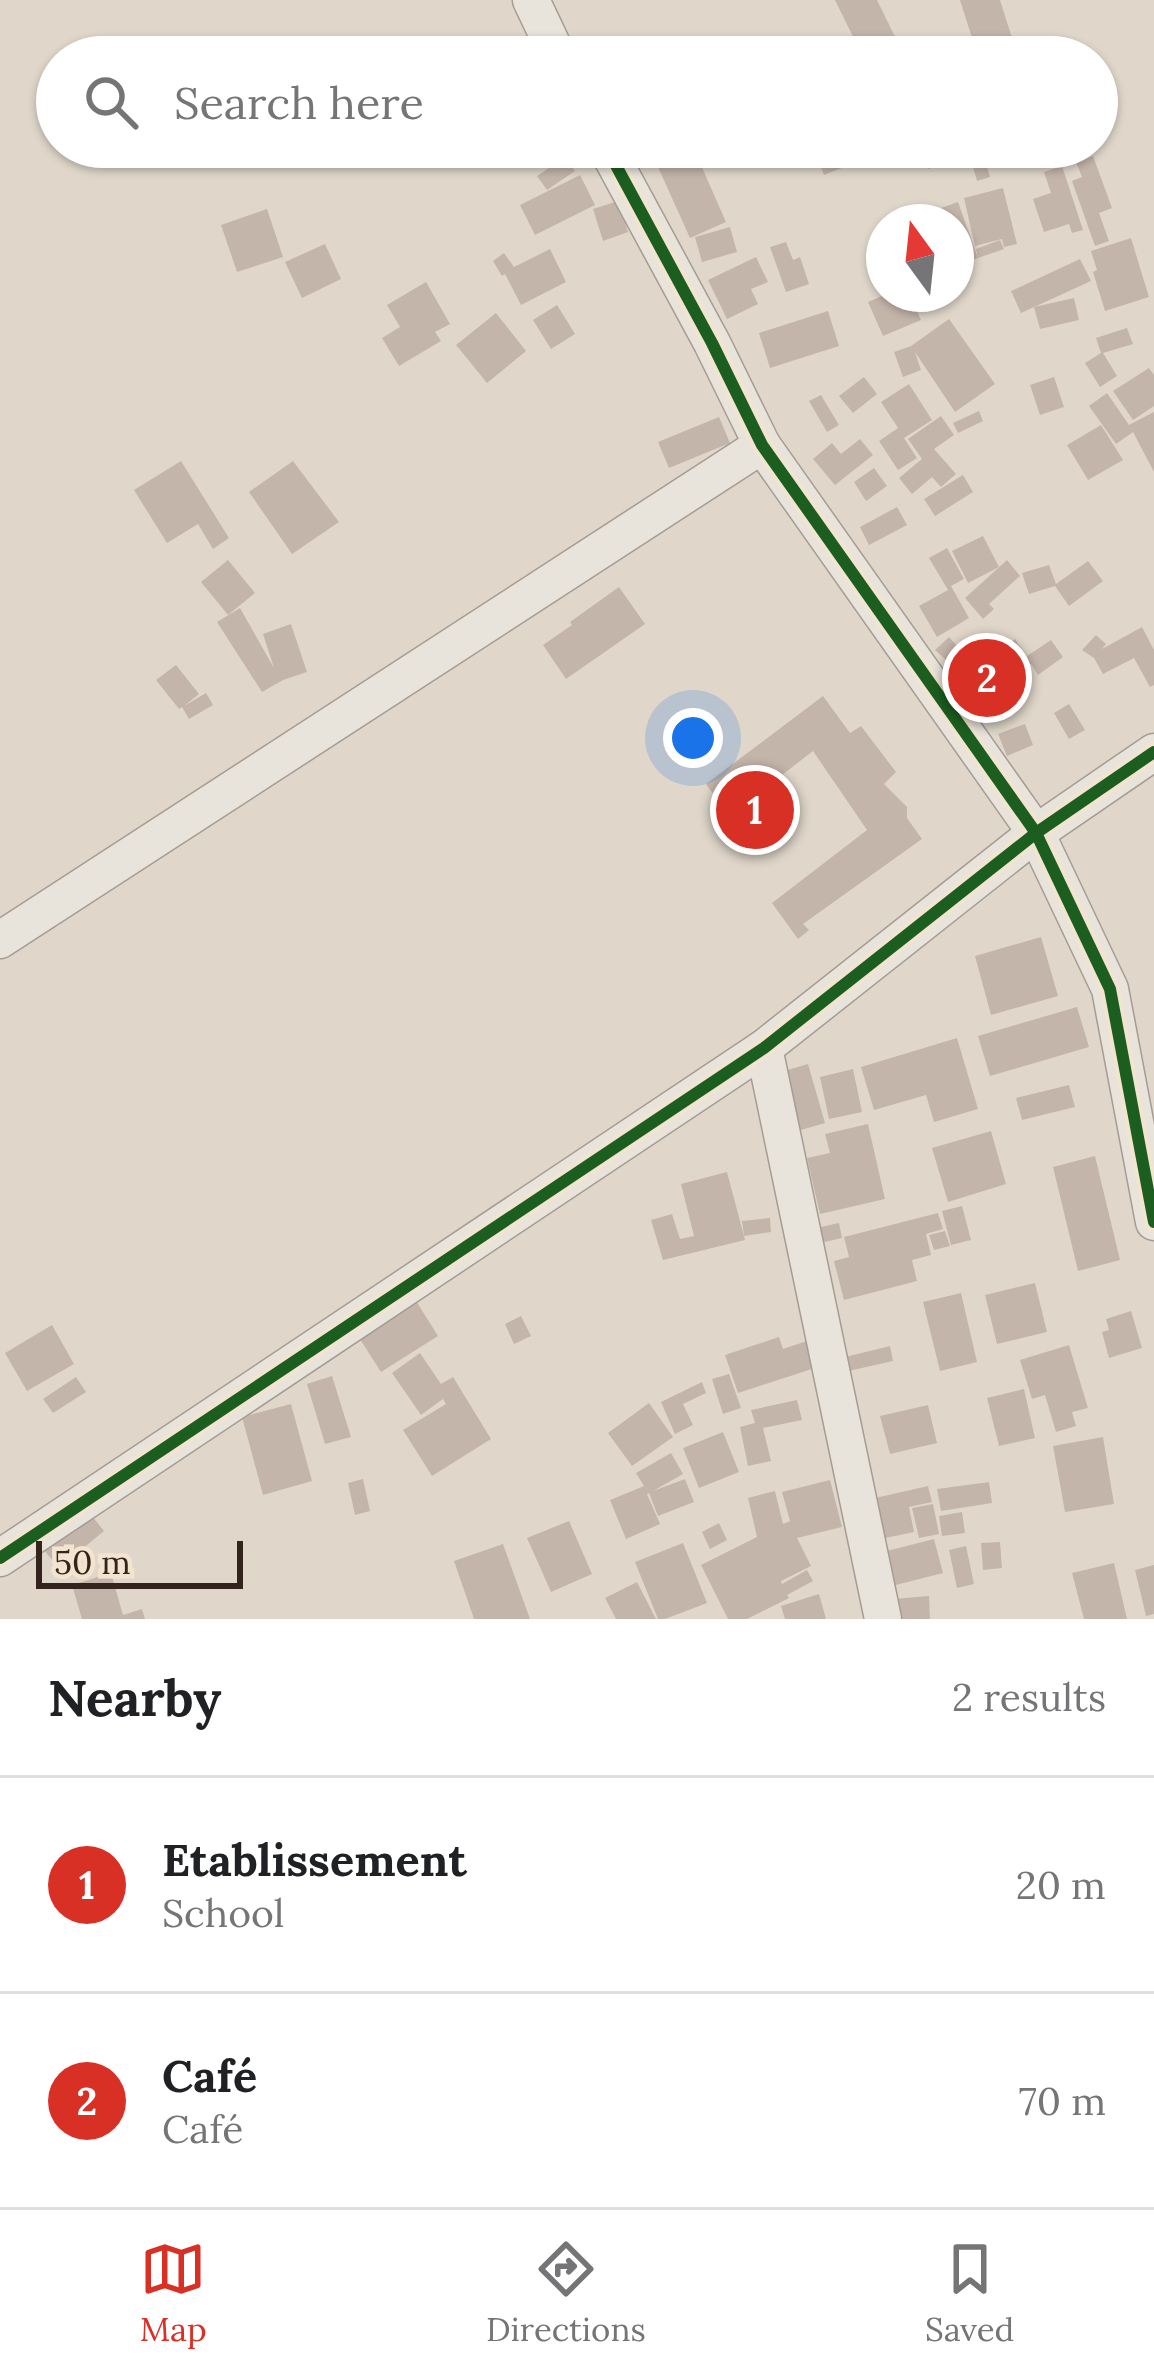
<!DOCTYPE html>
<html lang="en">
<head>
<meta charset="utf-8">
<style>
  body { margin:0; font-family:Lora,serif; background:#f2f2f2; color:#202124 }
  .compass { position:absolute; left:866px; top:204px; width:108px; height:108px; border-radius:50%; background:#fff; box-shadow:0 3px 9px #0004; rotate:345deg }
  .scale { position:absolute; left:36px; bottom:30px; width:207px; box-sizing:border-box; padding-left:12px; border:6px solid #33251d; border-top:0; font-size:33px; line-height:42px; white-space:nowrap; color:#33251d; -webkit-text-stroke:9px #f2e4cf; paint-order:stroke }
  .you { position:absolute; left:693px; top:738px; width:42px; height:42px; margin:-30px; border:9px solid #fff; border-radius:50%; background:#1a73e8; box-shadow:0 0 0 18px #1a73e833 }
  .badge { display:grid; place-items:center; width:78px; height:78px; border-radius:50%; background:#d93025; color:#fff; font-size:39px; font-weight:700 }
  .pin { position:absolute; translate:-50% -50%; border:6px solid #fff; box-shadow:0 3px 12px #0006 }
  .list { margin:0; padding:0; list-style:none }
  h2 { display:flex; justify-content:space-between; align-items:center; height:156px; margin:0; padding:0 48px; font-size:51px }
  h2 small { font-size:39px; font-weight:400; color:#757577 }
  .list li { display:grid; grid-template-columns:78px 1fr auto; gap:36px; align-items:center; box-sizing:border-box; height:216px; padding:0 48px; border-top:3px solid #e0e0e0 }
  .list b { display:block; font-size:45px; white-space:nowrap }
  .list p { margin:0; font-size:39px; white-space:nowrap; color:#757577 }
  .list em { font-size:39px; font-style:normal; color:#757577 }
  .icon { flex:none; width:66px; height:66px; fill:none; stroke:currentColor; stroke-width:2; stroke-linecap:round; stroke-linejoin:round }
  .map { position:relative; flex:none; width:1154px; height:1619px; overflow:hidden }
  .search { position:absolute; background:#fff; box-shadow:0 3px 9px #0004; left:36px; right:36px; top:36px; height:132px; display:flex; align-items:center; gap:30px; box-sizing:border-box; padding:0 42px; border-radius:66px; color:#757577; font-size:45px }
  .sheet { height:588px; background:#fff }
  nav { display:flex; justify-content:space-around; align-items:center; box-sizing:border-box; height:168px; border-top:3px solid #e0e0e0; background:#fff; font-size:33px; color:#757577 }
  nav a { display:grid; justify-items:center; gap:6px }
  nav .on { color:#d93025 }
  .map>svg:first-child { display:block }
</style>
</head>
<body>
<div class="map">
<svg width="1154" height="1619" viewBox="0 0 1154 1619">
  <rect width="100%" height="100%" fill="#e0d7ca"/>
  <g fill="#c4b5ab">
    <path d="M835,0H877L905,57H863Z"/>
    <path d="M960,0H1000L1018,57H978Z"/>
    <path d="M700,39L707,57H677L675,49Z"/>
    <path d="M649,147H693L726,222L690,238Z"/>
    <path d="M813,147H895L824,175Z"/>
    <path d="M920,147H985V148L928,169Z"/>
    <path d="M1037,147H1063L1064,154L1040,160Z"/>
    <path d="M984,156L990,177L977,181L971,160Z"/>
    <path d="M1093,156L1112,208L1099,213L1109,241L1095,246L1072,181L1082,177L1076,162Z"/>
    <path d="M565,157L575,171L547,190L537,176Z"/>
    <path d="M1062,166L1083,230L1072,233L1069,224L1044,232L1033,199L1051,193L1044,172Z"/>
    <path d="M580,175L595,205L535,235L520,205Z"/>
    <path d="M1003,188L1017,244L1004,247L1002,239L975,246L964,198Z"/>
    <path d="M618,201L628,232L603,241L593,209Z"/>
    <path d="M958,202L978,258L956,265V222L904,221Z"/>
    <path d="M267,209L283,257L237,272L221,225Z"/>
    <path d="M730,227L737,252L702,262L695,237Z"/>
    <path d="M1131,238L1149,297L1105,311L1093,272L1097,270L1091,251Z"/>
    <path d="M1000,240L1004,249L978,258L976,249Z"/>
    <path d="M786,242L793,260L800,257L809,284L786,292L770,247Z"/>
    <path d="M325,244L341,279L302,298L285,262Z"/>
    <path d="M550,249L566,282L521,305L505,274L502,276L493,261L504,253L514,267Z"/>
    <path d="M756,257L768,282L751,289L758,304L727,319L708,280Z"/>
    <path d="M1080,259L1091,281L1021,313L1011,291Z"/>
    <path d="M426,282L450,324L435,332L441,341L399,366L382,338L400,327L387,305Z"/>
    <path d="M887,294H909L921,320L883,336L868,302Z"/>
    <path d="M1074,298L1079,320L1040,329L1034,307Z"/>
    <path d="M557,305L575,334L551,349L533,320Z"/>
    <path d="M828,311L839,346L770,368L759,333Z"/>
    <path d="M496,313L526,351L487,383L456,345Z"/>
    <path d="M949,319L995,384L955,412L915,352L921,370L903,377L894,352L911,346Z"/>
    <path d="M1127,328L1133,344L1103,353L1117,376L1100,387L1085,363L1101,353L1096,338Z"/>
    <path d="M1149,368L1154,375V406L1133,420L1113,391Z"/>
    <path d="M864,377L877,394L853,413L839,396Z"/>
    <path d="M1054,377L1064,407L1040,415L1030,385Z"/>
    <path d="M909,384L932,420L904,438L917,458L898,470L879,441L898,428L881,402Z"/>
    <path d="M1107,393L1129,425L1154,412V472L1133,432L1116,444L1089,406Z"/>
    <path d="M821,395L839,425L827,432L809,401Z"/>
    <path d="M979,411L983,421L958,433L953,423Z"/>
    <path d="M941,416L954,435L934,449L956,474L941,487L932,477L912,494L899,478L922,459L908,439Z"/>
    <path d="M719,417L730,443L669,468L658,442Z"/>
    <path d="M1101,425L1123,460L1088,480L1067,445Z"/>
    <path d="M860,439L873,455L835,485L813,459L832,443L841,454Z"/>
    <path d="M181,461L229,538L213,549L198,524L167,543L134,490Z"/>
    <path d="M293,461L339,522L292,554L249,492Z"/>
    <path d="M874,468L887,486L866,501L854,482Z"/>
    <path d="M963,475L973,492L935,516L924,499Z"/>
    <path d="M897,507L907,525L869,545L860,527Z"/>
    <path d="M983,536L999,567L968,583L952,551Z"/>
    <path d="M947,548L964,579L951,586L969,618L937,637L919,606L948,590L929,558Z"/>
    <path d="M228,560L255,593L228,615L201,582Z"/>
    <path d="M1007,560L1020,576L989,604L994,609L983,619L965,598Z"/>
    <path d="M1088,561L1103,581L1069,606L1055,586L1029,594L1022,573L1049,565L1056,584Z"/>
    <path d="M619,587L645,624L566,679L543,645L572,625L570,622Z"/>
    <path d="M240,608L274,668L263,634L291,624L307,672L283,680L262,692L217,622Z"/>
    <path d="M1142,627L1154,650V685L1150,687L1134,658L1103,674L1094,658L1082,650L1096,635L1106,644L1102,649Z"/>
    <path d="M949,637L959,648L946,660L935,650Z"/>
    <path d="M1015,639L1027,656L1051,640L1063,657L1038,675L1031,664L1013,677L995,653Z"/>
    <path d="M176,665L199,694L184,706L206,693L213,705L189,719L182,707L179,709L156,680Z"/>
    <path d="M823,696L850,733L861,726L896,772L884,784L907,807V818L922,839L803,924L809,930L798,939L772,903L867,830L813,751L729,816L706,784Z"/>
    <path d="M1069,704L1085,730L1069,739L1054,713Z"/>
    <path d="M1025,724L1033,745L1007,756L998,734Z"/>
    <path d="M1041,937L1058,996L991,1015L975,956Z"/>
    <path d="M1077,1007L1089,1047L990,1076L978,1036Z"/>
    <path d="M957,1038L978,1109L934,1122L926,1095L874,1110L861,1067Z"/>
    <path d="M808,1064L825,1123L791,1133L774,1074Z"/>
    <path d="M853,1069L862,1112L829,1119L820,1077Z"/>
    <path d="M1069,1085L1075,1107L1022,1120L1016,1098Z"/>
    <path d="M868,1124L885,1199L820,1214L807,1158L830,1153L825,1134Z"/>
    <path d="M991,1131L1006,1184L948,1202L932,1148Z"/>
    <path d="M1095,1156L1120,1260L1078,1271L1053,1167Z"/>
    <path d="M727,1172L745,1240L663,1260L651,1220L672,1214L680,1239L694,1236L681,1184Z"/>
    <path d="M962,1206L971,1240L951,1245L942,1211Z"/>
    <path d="M938,1213L943,1229L926,1234L931,1255L912,1260L917,1281L844,1300L834,1261L849,1257L844,1237Z"/>
    <path d="M770,1218L771,1232L744,1236L742,1221Z"/>
    <path d="M839,1223L842,1238L820,1243L816,1228Z"/>
    <path d="M945,1231L950,1246L934,1250L929,1235Z"/>
    <path d="M1035,1283L1047,1332L997,1344L985,1295Z"/>
    <path d="M961,1293L977,1362L940,1371L923,1302Z"/>
    <path d="M413,1296L438,1336L381,1372L356,1333Z"/>
    <path d="M1131,1311L1142,1348L1109,1358L1102,1332L1109,1330L1106,1319Z"/>
    <path d="M521,1316L531,1336L514,1344L505,1324Z"/>
    <path d="M52,1325L74,1364L27,1391L5,1353Z"/>
    <path d="M779,1337L783,1349L807,1341L815,1368L738,1393L725,1355Z"/>
    <path d="M1069,1345L1088,1408L1072,1412L1076,1426L1056,1432L1045,1395L1032,1399L1020,1360Z"/>
    <path d="M890,1346L893,1361L844,1372L841,1358Z"/>
    <path d="M420,1353L441,1384L453,1377L491,1439L432,1476L403,1430L446,1404L443,1399L421,1415L392,1373Z"/>
    <path d="M729,1374L741,1408L723,1414L712,1379Z"/>
    <path d="M332,1376L351,1437L325,1444L307,1384Z"/>
    <path d="M76,1377L86,1392L53,1413L43,1399Z"/>
    <path d="M702,1382L706,1393L683,1404L693,1425L675,1434L661,1402Z"/>
    <path d="M1024,1389L1035,1438L999,1446L987,1398Z"/>
    <path d="M797,1400L802,1420L763,1428L771,1461L748,1466L740,1427L755,1423L751,1410Z"/>
    <path d="M649,1403L673,1437L632,1466L608,1433Z"/>
    <path d="M291,1404L312,1481L263,1495L242,1417Z"/>
    <path d="M928,1405L937,1443L890,1454L880,1416Z"/>
    <path d="M723,1432L739,1472L699,1488L683,1448Z"/>
    <path d="M1103,1437L1114,1504L1065,1512L1053,1446Z"/>
    <path d="M671,1453L683,1474L653,1491L685,1479L694,1502L658,1516L649,1493L647,1494L660,1524L626,1539L610,1500L644,1486L636,1473Z"/>
    <path d="M363,1479L370,1511L355,1515L348,1483Z"/>
    <path d="M830,1480L842,1527L797,1538L811,1566L781,1581L782,1584L807,1570L813,1581L787,1595L789,1598L747,1619H728L701,1565L757,1537L748,1498L775,1491L783,1524L790,1521L782,1492Z"/>
    <path d="M989,1482L992,1503L941,1511L937,1489Z"/>
    <path d="M928,1486L932,1502L909,1507L914,1532L871,1541L862,1501Z"/>
    <path d="M933,1504L939,1534L919,1538L912,1508Z"/>
    <path d="M88,1511L104,1531L59,1568L43,1549Z"/>
    <path d="M962,1512L965,1533L942,1536L939,1516Z"/>
    <path d="M569,1521L592,1574L551,1592L527,1538Z"/>
    <path d="M719,1523L727,1540L710,1549L702,1532Z"/>
    <path d="M934,1539L943,1573L884,1588L875,1554Z"/>
    <path d="M1000,1542L1002,1568L983,1570L981,1543Z"/>
    <path d="M683,1543L707,1603L665,1619H658L635,1562Z"/>
    <path d="M503,1544L530,1619H474L454,1561Z"/>
    <path d="M966,1546L974,1584L957,1588L949,1550Z"/>
    <path d="M1114,1563L1127,1619H1084L1072,1573Z"/>
    <path d="M1154,1565V1614L1146,1616L1135,1570Z"/>
    <path d="M111,1573L123,1615L142,1609L145,1619H82L72,1585Z"/>
    <path d="M637,1582L656,1619H616L605,1598Z"/>
    <path d="M819,1594L826,1619H785L781,1606Z"/>
    <path d="M929,1596L930,1619H894L893,1599Z"/>
  </g>
  <g fill="none" stroke-linecap="round" stroke-linejoin="round">
    <defs>
      <g id="minor">
        <path d="M531,0L558,57"/>
        <path d="M606,147L712,343L762,445L1036,833L1110,989L1154,1222"/>
        <path d="M0,940L762,445"/>
        <path d="M764,1048L883,1619"/>
        <path d="M0,1558L764,1048L1036,833L1154,752"/>
      </g>
    </defs>
    <use href="#minor" stroke="#a59c93" stroke-width="39"/>
    <use href="#minor" stroke="#e8e3db" stroke-width="36"/>
    <defs>
      <g id="cycleway">
        <path d="M606,147L712,343L762,445L1036,833L1110,989L1154,1222"/>
        <path d="M0,1558L764,1048L1036,833L1154,752"/>
      </g>
    </defs>
    <use href="#cycleway" stroke="#f2e4cf" stroke-width="20"/>
    <use href="#cycleway" stroke="#1b5e20" stroke-width="12"/>
  </g>
</svg>
<svg class="compass" viewBox="-18 -18 36 36"><path d="M0-13l5 13h-10z" fill="#e53935"/><path d="M0 13l5-13h-10z" fill="#757577"/></svg>
<div class="scale">50 m</div>
<div class="you"></div>
<div class="pin badge" style="left:755px;top:810px">1</div>
<div class="pin badge" style="left:987px;top:678px">2</div>
<div class="search"><svg class="icon" aria-label="search" viewBox="0 0 24 24"><circle cx="10" cy="10" r="6"/><path d="M15 15l6 6"/></svg>Search here</div>
</div>
<section class="sheet">
<h2>Nearby<small>2 results</small></h2>
<ul class="list">
<li><span class="badge">1</span><div><b>Etablissement</b><p>School</p></div><em>20 m</em></li>
<li><span class="badge">2</span><div><b>Café</b><p>Café</p></div><em>70 m</em></li>
</ul>
</section>
<nav>
<a class="on"><svg class="icon" aria-label="map" viewBox="0 0 24 24"><path d="M3 6l6-2 6 2 6-2v14l-6 2-6-2-6 2zM9 4v14M15 6v14"/></svg>Map</a>
<a><svg class="icon" aria-label="directions" viewBox="0 0 24 24"><path d="M12 3l9 9-9 9-9-9zM9 14v-3h6M13 9l2 2-2 2"/></svg>Directions</a>
<a><svg class="icon" aria-label="saved" viewBox="0 0 24 24"><path d="M7 4h10v16l-5-4-5 4z"/></svg>Saved</a>
</nav>
</body>
</html>
